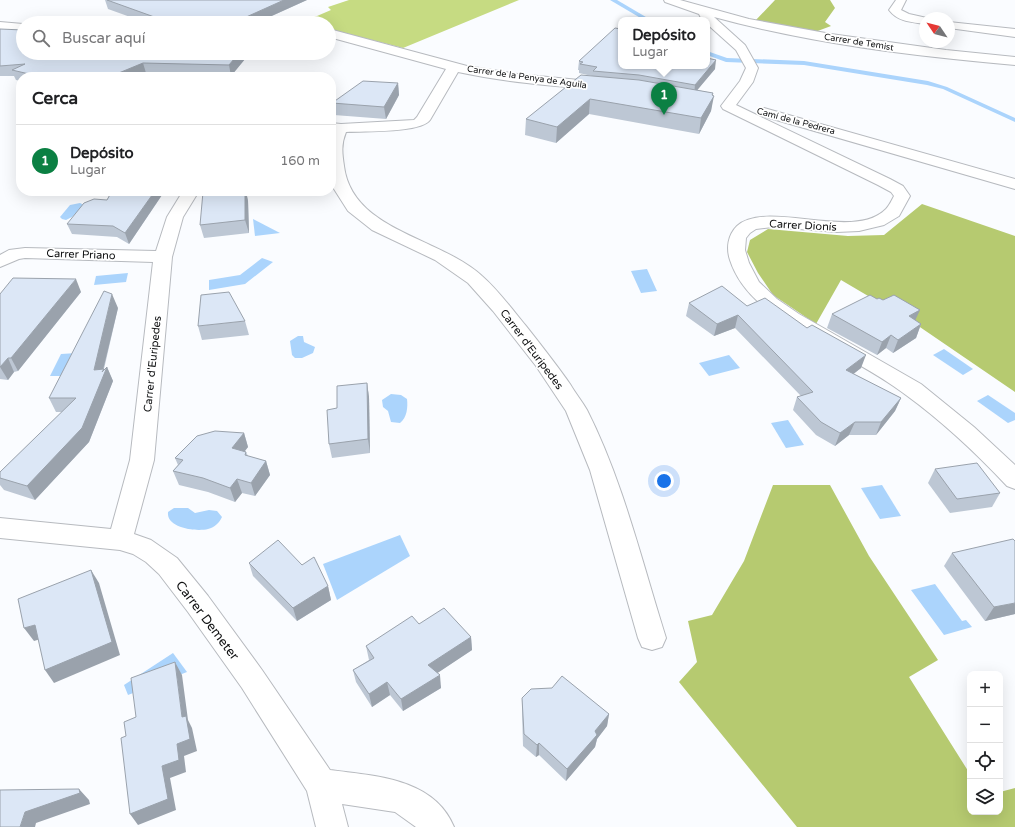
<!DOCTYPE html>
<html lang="es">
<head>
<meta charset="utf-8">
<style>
  body { margin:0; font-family:"Varela Round",sans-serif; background:#f6f6f6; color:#202124 }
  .controls { position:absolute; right:12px; bottom:12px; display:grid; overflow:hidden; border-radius:8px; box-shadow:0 4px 16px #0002 }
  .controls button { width:36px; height:36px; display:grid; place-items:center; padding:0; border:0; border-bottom:1px solid #e0e0e0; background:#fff; color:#202124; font:20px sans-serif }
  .compass { position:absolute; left:919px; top:12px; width:36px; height:36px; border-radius:50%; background:#fff; box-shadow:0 4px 16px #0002; rotate:305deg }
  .you { position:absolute; left:664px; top:481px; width:14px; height:14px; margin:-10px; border:3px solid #fff; border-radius:50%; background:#1a73e8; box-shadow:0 0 0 6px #1a73e833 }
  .badge { display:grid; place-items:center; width:26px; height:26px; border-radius:50%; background:#0b8043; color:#fff; font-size:13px; font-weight:700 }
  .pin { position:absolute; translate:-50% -33px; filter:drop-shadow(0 1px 2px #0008) }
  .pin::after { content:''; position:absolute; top:21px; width:14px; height:12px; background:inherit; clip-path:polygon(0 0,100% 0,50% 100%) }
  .popup { position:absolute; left:618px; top:17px; width:92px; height:52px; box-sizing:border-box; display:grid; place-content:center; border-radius:8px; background:#fff; filter:drop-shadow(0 1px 3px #0005); font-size:13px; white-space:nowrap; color:#757577 }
  .popup b { font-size:15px; color:#202124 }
  .popup::after { content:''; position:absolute; left:50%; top:100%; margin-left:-8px; border:8px solid transparent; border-top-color:#fff }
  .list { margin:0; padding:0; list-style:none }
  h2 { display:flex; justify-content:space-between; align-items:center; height:52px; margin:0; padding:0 16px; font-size:17px }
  h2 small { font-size:13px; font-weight:400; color:#757577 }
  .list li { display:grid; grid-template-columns:26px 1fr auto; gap:12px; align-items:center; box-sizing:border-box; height:72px; padding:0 16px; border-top:1px solid #e0e0e0 }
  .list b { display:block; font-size:15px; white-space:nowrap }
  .list p { margin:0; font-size:13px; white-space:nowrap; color:#757577 }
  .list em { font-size:13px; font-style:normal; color:#757577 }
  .icon { flex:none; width:22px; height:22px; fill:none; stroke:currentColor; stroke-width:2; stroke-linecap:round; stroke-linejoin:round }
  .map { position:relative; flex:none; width:1015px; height:827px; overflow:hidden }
  .search { position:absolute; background:#fff; box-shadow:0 4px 16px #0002; left:16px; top:16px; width:320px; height:44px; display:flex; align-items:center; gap:10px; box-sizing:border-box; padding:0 14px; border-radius:22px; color:#757577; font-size:15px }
  .panel { position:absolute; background:#fff; box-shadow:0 4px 16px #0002; left:16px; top:72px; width:320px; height:124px; border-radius:16px }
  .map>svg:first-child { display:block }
</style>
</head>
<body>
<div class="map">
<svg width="1015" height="827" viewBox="0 0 1015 827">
  <rect width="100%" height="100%" fill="#fafcff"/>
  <path fill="#c6db82" d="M349,0H519L403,48L329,29V23H292L302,16H317L331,10L328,7Z"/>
  <g fill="#b6ca70">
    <path d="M775,0H830L835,8L825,22L831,26L815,32L755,21Z"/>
    <path d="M922,204L1015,236V392L914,323L841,280L816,324L773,295L758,273L747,252L750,240L768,229L848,236L884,235Z"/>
    <path d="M773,485H830L869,556L938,660L909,677L970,774V812H1000V792L1015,788V827H797L679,682L697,662L688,621L712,615L744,561Z"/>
  </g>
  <g fill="#abd4fc">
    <path d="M80,203L86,206L72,217L66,220L62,219L60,217L70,205Z"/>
    <path d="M253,219L280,233L255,236Z"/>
    <path d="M262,258L273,262L245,284L209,290V280L240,275Z"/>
    <path d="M647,269L657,291L641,293L631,271Z"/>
    <path d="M128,273L126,282L94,285L96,276Z"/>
    <path d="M298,336H303L304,342L315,347L313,353L302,358H295L292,355L290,341Z"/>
    <path d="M944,349L973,369L963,375L933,355Z"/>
    <path d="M77,353L67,376H50L61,354Z"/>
    <path d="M729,355L740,368L709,376L699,363Z"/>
    <path d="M391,394L401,395L407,399C408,407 407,418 400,423L391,422L388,411L383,407L382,400Z"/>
    <path d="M988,395L1015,413V420L1008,423L977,401Z"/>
    <path d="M788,420L804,445L786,448L771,423Z"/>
    <path d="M882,485L901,516L880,519L861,488Z"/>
    <path d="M174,508H188L195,513L209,510L217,511L222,517C219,523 215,527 208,529C196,532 166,528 168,512Z"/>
    <path d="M400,535L410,556L337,600L323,564Z"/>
    <path d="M935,584L962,621L966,620L972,627L944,635L911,590Z"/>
    <path d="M173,653L187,672L128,695L124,685Z"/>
  </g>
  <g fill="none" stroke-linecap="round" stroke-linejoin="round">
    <g fill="#abd4fc" fill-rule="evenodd">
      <path d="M610,0H617L651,20H644Z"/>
      <path d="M707,51L727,58L804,61L928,81L947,87L1015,118V122L943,89L927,85L804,65L726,62L707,55Z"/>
    </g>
    <defs>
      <g id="minor">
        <path d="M664,0H680L749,19L831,34L946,50L1015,57V65C914,56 811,44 714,17L745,45L758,68L753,82L736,105L890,179L903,186L910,196L899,216L884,225L859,231L837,232L773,227L756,229L750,233L746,238L745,250L749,263L759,282L777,299L799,314L921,384L974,427L1015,465V489L1007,486C976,453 943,422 906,395C876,372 840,355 808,336C776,317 742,297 730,260C726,248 728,235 737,226C767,199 854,242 886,209C889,206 892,200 894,196L891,192L878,185L723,109L721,106L740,81L746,68L736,50L707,24V20L701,18L699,14L665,2Z"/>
        <path d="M896,0H906L901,10L909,14L927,18H925V24C912,22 898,22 889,10Z"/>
        <path d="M0,22L23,24V32L0,30Z"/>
        <path d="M949,22L1015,29V37L949,28Z"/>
        <path d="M329,29L467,66L517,74L600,82L605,83L607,86L605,89L600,90C553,86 504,82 458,72L430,120C421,133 364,131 346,132C341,144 342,153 344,166C352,231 440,237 482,276C498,290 512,309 526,326C541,345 556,364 570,384C575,393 582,401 587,410C623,481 642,562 666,638L662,647L652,650L642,647L638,638L590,470L566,411L536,366L493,311L468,283L435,260L372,230L348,211L334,189L331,180V123L341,124L414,120L417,117L446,69L329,37Z"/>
        <path d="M764,108L1015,179V189L759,115L757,112L759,109Z"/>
        <path d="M183,191H199L183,217L172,257L154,460L134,534L151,540L177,558L208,596L262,670L330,770C375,776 434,778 454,827H416L395,812L342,804L348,827H316L307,791L242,688L188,612L159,574L146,562L133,554L120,550L0,538V518L111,529L130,460L153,262L25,258L19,259L0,267V255L9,250L25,248L156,251L167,217Z"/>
      </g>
    </defs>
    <use href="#minor" stroke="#b7babf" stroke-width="2"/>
    <use href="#minor" fill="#fff" fill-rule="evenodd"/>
  </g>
  <g fill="#bdc7d4">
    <path d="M105,0H307L263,20H267L268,23H147L108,9Z"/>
    <path d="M0,29L23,53H250L231,76L146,73L136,77H21V81L16,80L14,76H0Z"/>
    <path d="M579,61L621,66L715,69L697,90L713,93L711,111L699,134L589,114L556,143L525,135L526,119L592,76L579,73V70H578Z"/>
    <path d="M398,83L399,95L386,119L334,115L332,103Z"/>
    <path d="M112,191H181L180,193L164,192L129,244L117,237L72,234L67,224L107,200Z"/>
    <path d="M214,191H246L248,201L249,233L204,238L200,225Z"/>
    <path d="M81,292L18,371L14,372L8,380L0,379V294Z"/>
    <path d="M689,303L747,306L861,368L853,374L901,398L895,411L876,435H849L835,446L816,435L793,410L797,397L801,396L735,328L714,336L686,316Z"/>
    <path d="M118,308L104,369V370L107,367L113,381L89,442L35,500L4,490L0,485V472L62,412H56L49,398Z"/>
    <path d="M832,314L915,320L921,324L916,338L893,353L886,348L877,355L827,328Z"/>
    <path d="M245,321L249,335L202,340L198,326Z"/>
    <path d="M367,383L369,397L370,453L332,458L329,444L337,408Z"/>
    <path d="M244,433L248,447L245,451L246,452L248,456L266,461L270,475L255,496L242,493L235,502L208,492L179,485L173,471L178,465L175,458Z"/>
    <path d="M935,469L1000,493L992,507L950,513L928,483Z"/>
    <path d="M952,553L1015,614L985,621L944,566Z"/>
    <path d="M249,563L302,565L328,586L331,600L297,621L253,576Z"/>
    <path d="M419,624L471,637L472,650L437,673L441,688L403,711L390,695L372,707L356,682L353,670L369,660L366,646Z"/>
    <path d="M522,698L609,714L607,726L597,739L595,747L566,781L539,755L536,757L523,746L522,710Z"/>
  </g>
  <g fill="#9aa2ac">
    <path d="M284,0H307L256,23L244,18Z"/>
    <path d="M239,53H250L231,76L229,65Z"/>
    <path d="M716,60L715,69L694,94L695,85Z"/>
    <path d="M143,63L146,73L136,77H109Z"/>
    <path d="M398,83L399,95L386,119L384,107Z"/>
    <path d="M713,93L712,99L714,96L711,111L699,134L701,118Z"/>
    <path d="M590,99L589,114L556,143L557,127Z"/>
    <path d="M155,191H164V192L129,244L125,233Z"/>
    <path d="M245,191H246L248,201L249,233L245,220Z"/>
    <path d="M76,279L81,292L18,371L11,358Z"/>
    <path d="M112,294L118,308L103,370L104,369L105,372L107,367L113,381L89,442L35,500L27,486L94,370Z"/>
    <path d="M920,310L914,323L909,316Z"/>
    <path d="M738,315L735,328L714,336L717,324Z"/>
    <path d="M921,324L916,338L893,353L898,340Z"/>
    <path d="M891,335L886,348L877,355L882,342Z"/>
    <path d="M866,355L861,368L842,383L846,370Z"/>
    <path d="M8,358L14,372L8,380L0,367Z"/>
    <path d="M367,383L369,397L370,453L368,439Z"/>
    <path d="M901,398L895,411L876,435L881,422Z"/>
    <path d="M855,422L849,435L835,446L840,433Z"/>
    <path d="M244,433L248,447L236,462L232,448Z"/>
    <path d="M266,461L270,475L255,496L251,483Z"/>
    <path d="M237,479L242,493L235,502L230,488Z"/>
    <path d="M91,570L99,583L120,655L54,683L45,670Z"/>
    <path d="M328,586L331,600L297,621L293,608Z"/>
    <path d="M1015,603V614L985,621L994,607Z"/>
    <path d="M35,625L44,638L34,641L24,628Z"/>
    <path d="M471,637L472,650L430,678L428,665Z"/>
    <path d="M175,662L182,675L188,720L192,728L197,751L184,756L186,772L170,778L176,810L138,825L130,814L177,744L182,717Z"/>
    <path d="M440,675L441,688L403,711L401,699Z"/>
    <path d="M387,682L390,695L372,707L369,694Z"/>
    <path d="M609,714L607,726L597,739L595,747L566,781L567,769L595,731Z"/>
    <path d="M539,743V755L536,757L537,745Z"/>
    <path d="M79,789L89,800L90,804L36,823L35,827H20L25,812Z"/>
  </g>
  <g fill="#dce7f6" stroke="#9aa2ac">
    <path d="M107,0H284L244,18L267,20L264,23H171Z"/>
    <path d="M615,28L621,29V66H707V58L716,60L695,85L639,75L593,71L597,67L580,64L583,62L579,61Z"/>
    <path d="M0,29L23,30V53H239L229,65L143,63L109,77H42L12,70L25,64L0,66Z"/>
    <path d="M581,75L639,80L713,93L712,95L714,96L701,118L590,99L557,127L526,119Z"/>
    <path d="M363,81L398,83L384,107L332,103Z"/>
    <path d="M112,191H155L125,233L113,226L67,224L84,203L94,199L107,200Z"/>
    <path d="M214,191H245V220L200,225L203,192Z"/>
    <path d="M13,278L76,279L11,358H8L0,367V294Z"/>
    <path d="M722,286L747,306L765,298L807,328L812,325L866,355L846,370L901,398L881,422H855L840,433L821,422L797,397L813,392L738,315L717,324L689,303Z"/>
    <path d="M104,291L112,294L94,370L104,369L102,372L107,367L82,428L27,486L0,478V472L76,398H49Z"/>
    <path d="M229,292L245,321L198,326L201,295Z"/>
    <path d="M870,295L877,299L879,298L883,300L894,295L920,310L909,316L921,324L898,340L891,335L882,342L832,314Z"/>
    <path d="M367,383L368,439L329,444L327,410L337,408V386Z"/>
    <path d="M215,431L244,433L232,448L246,452L245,455L266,461L251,483L237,479L230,488L203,478L173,471L183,460L175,458L197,436Z"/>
    <path d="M977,463L1000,493L957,499L935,469Z"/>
    <path d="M1013,539L1015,541V603L994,607L952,553Z"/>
    <path d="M278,540L302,565L314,557L328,586L293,608L249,563Z"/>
    <path d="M91,570L112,642L45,670L35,625L24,628L18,599Z"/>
    <path d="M444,608L471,637L428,665L440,675L401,699L387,682L369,694L353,670L374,658L366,646L412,616L419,624Z"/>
    <path d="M175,662L182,717L186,716L190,739L177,744L179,760L162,766L168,799L130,814L121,738L126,736L124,722L136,717L131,678Z"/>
    <path d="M562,676L609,714L595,731L597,735L567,769L539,743L537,745L524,734L522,698L531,689L552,688Z"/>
    <path d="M79,789L80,793L25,812L20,827H0V790Z"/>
  </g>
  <g text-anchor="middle" stroke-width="3.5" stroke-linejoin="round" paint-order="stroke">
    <g font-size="9" fill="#0f1011" stroke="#fff">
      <text transform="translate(859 42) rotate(9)" y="3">Carrer de Temist</text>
      <text transform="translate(527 77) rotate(8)" y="3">Carrer de la Penya de Aguila</text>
      <text transform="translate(796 121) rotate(15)" y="3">Camí de la Pedrera</text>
    </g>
    <g font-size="11" fill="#0f1011" stroke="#fff">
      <text transform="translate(803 225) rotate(3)" y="4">Carrer Dionís</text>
      <text transform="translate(81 254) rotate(2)" y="4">Carrer Priano</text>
      <text transform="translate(532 349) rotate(53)" y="4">Carrer d'Euripedes</text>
      <text transform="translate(152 364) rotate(-84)" y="4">Carrer d'Euripedes</text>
    </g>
    <g font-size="13" fill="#0f1011" stroke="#fff">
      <text transform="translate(208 620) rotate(53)" y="5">Carrer Demeter</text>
    </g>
  </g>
</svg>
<div class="controls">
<button>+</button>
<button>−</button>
<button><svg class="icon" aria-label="locate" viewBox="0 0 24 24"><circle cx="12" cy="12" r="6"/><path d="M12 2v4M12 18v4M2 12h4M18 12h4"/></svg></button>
<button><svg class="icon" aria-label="layers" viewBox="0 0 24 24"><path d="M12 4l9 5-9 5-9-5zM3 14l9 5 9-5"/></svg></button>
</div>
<svg class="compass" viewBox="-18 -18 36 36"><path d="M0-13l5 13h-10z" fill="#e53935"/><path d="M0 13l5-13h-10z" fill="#757577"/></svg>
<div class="you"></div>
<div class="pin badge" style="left:664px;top:115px">1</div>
<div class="popup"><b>Depósito</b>Lugar</div>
<div class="search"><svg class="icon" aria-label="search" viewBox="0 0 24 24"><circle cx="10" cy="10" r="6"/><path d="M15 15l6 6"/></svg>Buscar aquí</div>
<section class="panel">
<h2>Cerca<small></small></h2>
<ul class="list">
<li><span class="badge">1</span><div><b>Depósito</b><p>Lugar</p></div><em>160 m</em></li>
</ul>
</section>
</div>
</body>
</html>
